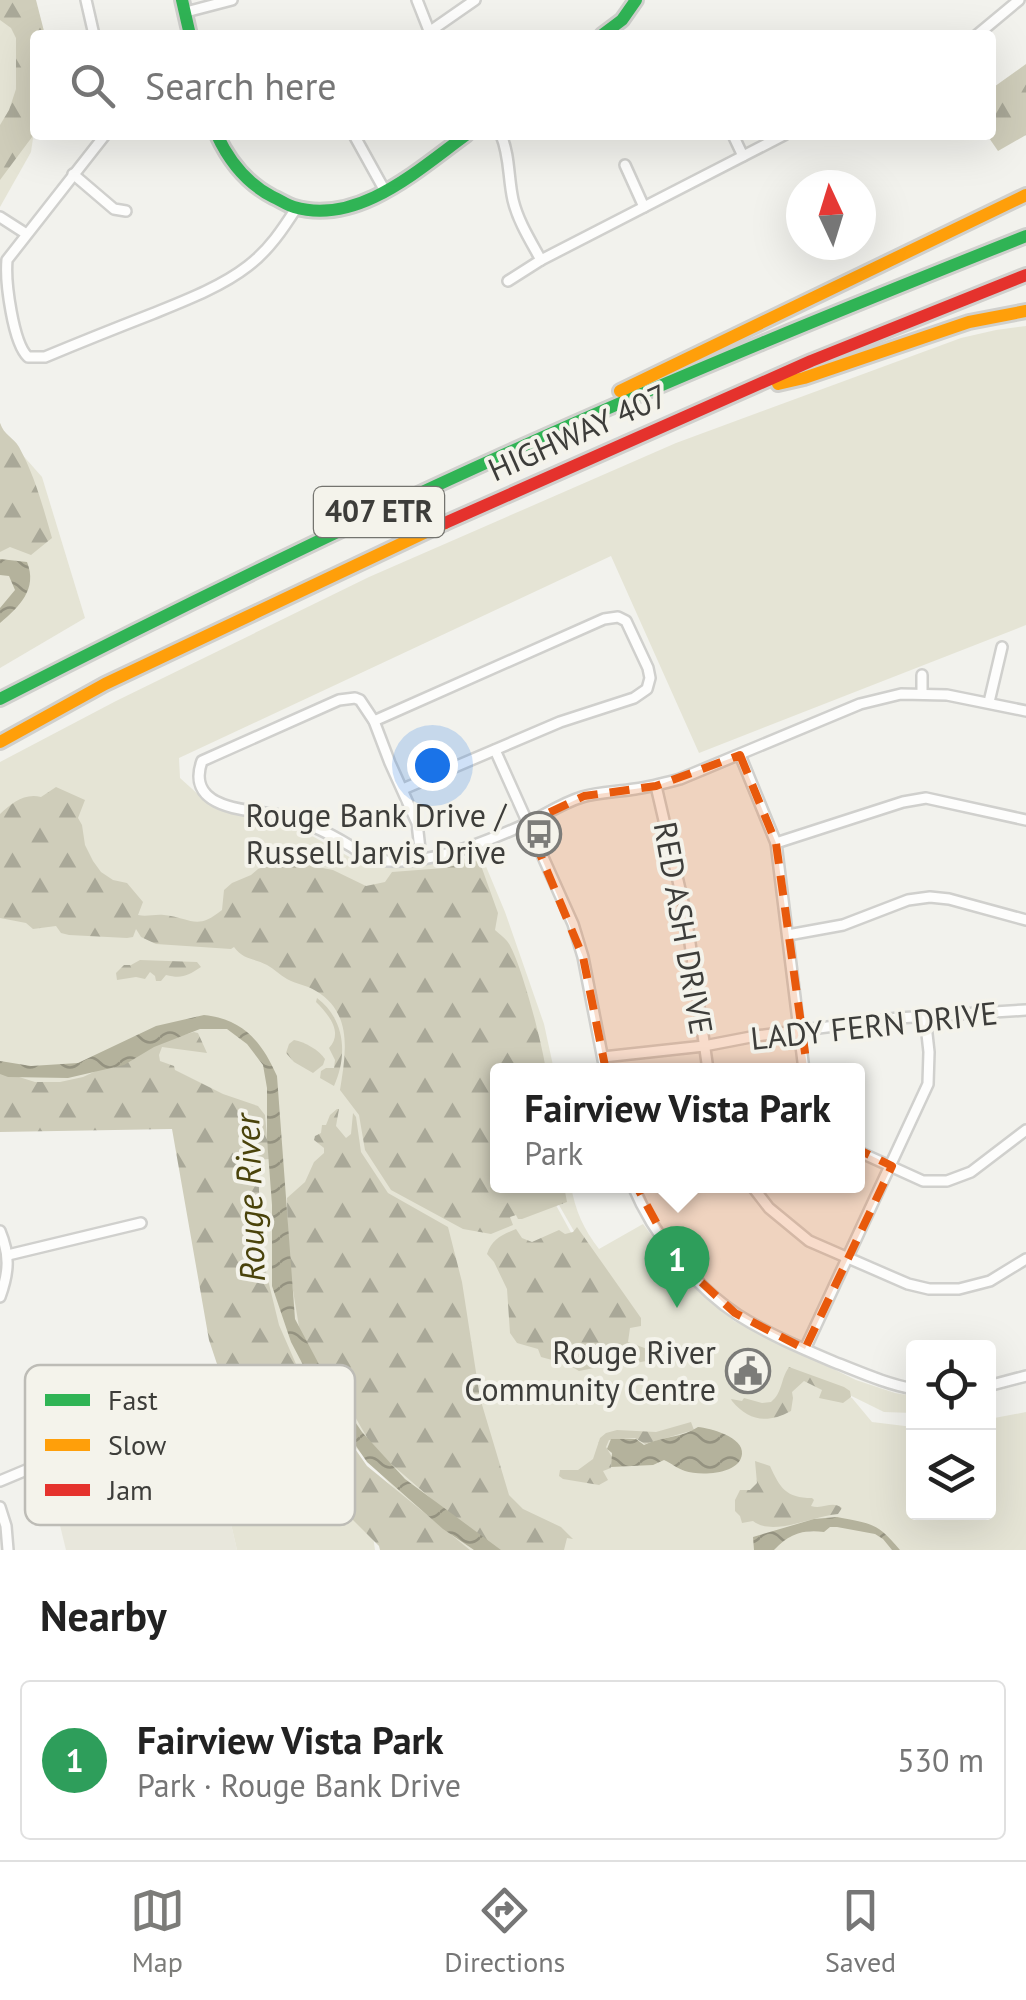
<!DOCTYPE html>
<html lang="en">
<head>
<meta charset="utf-8">
<style>
  body { margin:0; font-family:"PT Sans",sans-serif; background:#f2f2f2; color:#222 }
  .controls { position:absolute; right:30px; bottom:30px; display:grid; overflow:hidden; border-radius:10px; box-shadow:0 10px 40px #0002 }
  .controls button { width:90px; height:90px; display:grid; place-items:center; padding:0; border:0; border-bottom:2px solid #e0e0e0; background:#fff; color:#222; font:50px sans-serif }
  .compass { position:absolute; left:786px; top:170px; width:90px; height:90px; border-radius:50%; background:#fff; box-shadow:0 10px 40px #0002; rotate:356deg }
  .you { position:absolute; left:432px; top:765px; width:35px; height:35px; margin:-25px; border:8px solid #fff; border-radius:50%; background:#1a73e8; box-shadow:0 0 0 15px #1a73e833 }
  .badge { display:grid; place-items:center; width:65px; height:65px; border-radius:50%; background:#7c7c79; color:#fff; font-size:32px; font-weight:700 }
  .pin { position:absolute; translate:-50% -82px; filter:drop-shadow(0 2px 5px #0008) }
  .pin::after { content:''; position:absolute; top:52px; width:35px; height:30px; background:inherit; clip-path:polygon(0 0,100% 0,50% 100%) }
  .popup { position:absolute; left:490px; top:1063px; width:375px; height:130px; box-sizing:border-box; display:grid; place-content:center; border-radius:10px; background:#fff; filter:drop-shadow(0 2px 8px #0005); font-size:32px; white-space:nowrap; color:#767676 }
  .popup b { font-size:38px; color:#222 }
  .popup::after { content:''; position:absolute; left:50%; top:100%; margin-left:-20px; border:20px solid transparent; border-top-color:#fff }
  .list { margin:0; padding:0; list-style:none }
  h2 { display:flex; justify-content:space-between; align-items:center; height:130px; margin:0; padding:0 40px; font-size:42px }
  h2 small { font-size:32px; font-weight:400; color:#767676 }
  .list li { display:grid; grid-template-columns:65px 1fr auto; gap:30px; align-items:center; box-sizing:border-box; height:160px; margin:0 20px 20px; padding:0 20px; border:2px solid #e0e0e0; border-radius:10px }
  .list b { display:block; font-size:38px; white-space:nowrap }
  .list p { margin:0; font-size:32px; white-space:nowrap; color:#767676 }
  .list em { font-size:32px; font-style:normal; color:#767676 }
  .icon { flex:none; width:55px; height:55px; fill:none; stroke:currentColor; stroke-width:2; stroke-linecap:round; stroke-linejoin:round }
  .map { position:relative; flex:none; width:1026px; height:1550px; overflow:hidden }
  .search { position:absolute; background:#fff; box-shadow:0 10px 40px #0002; left:30px; right:30px; top:30px; height:110px; display:flex; align-items:center; gap:25px; box-sizing:border-box; padding:0 35px; border-radius:10px; color:#767676; font-size:38px }
  .sheet { height:310px; background:#fff }
  nav { display:flex; justify-content:space-around; align-items:center; box-sizing:border-box; height:140px; border-top:2px solid #e0e0e0; background:#fff; font-size:28px; color:#767676 }
  nav a { display:grid; justify-items:center; gap:5px }
  nav .on { color:#7c7c79 }
  .map>svg:first-child { display:block }
</style>
</head>
<body>
<div class="map">
<svg width="1026" height="1550" viewBox="0 0 1026 1550">
  <defs>
    <pattern id="forest-firs" width="22" height="20" patternUnits="userSpaceOnUse" patternTransform="scale(2.5)"><rect width="22" height="20" fill="#cfcdba"/><path d="M5 1l3.5 6h-7zM16 11l3.5 6h-7z" fill="#a9a898"/></pattern>
    <pattern id="water-waves" width="16" height="10" patternUnits="userSpaceOnUse" patternTransform="scale(2.5)"><rect width="16" height="10" fill="#b4b29c"/><path d="M0 5q4-4 8 0t8 0" fill="none" stroke="#949280"/></pattern>
  </defs>
  <rect width="100%" height="100%" fill="#f2f2ed"/>
  <path fill="#e8e7dc" d="M213,1446L237,1550H66L56,1509Z"/>
  <g fill="#e5e4d5">
    <path d="M0,0L35,35V125L31,152L0,207Z"/>
    <path d="M1026,326V625L699,753L611,556L179,758L180,778L210,805L279,822L314,837L369,868L454,863L480,852L505,912L544,1024L554,1070H497V1186L551,1196L580,1249L587,1254L555,1198L552,1186H571C575,1210 584,1230 599,1249L643,1224L677,1269L734,1321L856,1380L895,1393L913,1396V1413L884,1412L811,1376L808,1380L852,1398L872,1422L913,1427L914,1512H988L989,1419L1026,1412V1550H452L293,1381L261,1296L254,1135L81,1088L0,1085V762L116,701L369,577L676,443L961,338L996,330Z"/>
    <path d="M0,423L4,434L42,477L85,618L0,668Z"/>
    <path d="M281,1420L321,1493L336,1510L371,1522L375,1550H237L213,1446Z"/>
  </g>
  <g fill="url(#forest-firs)">
    <path d="M0,0H36L45,35H35V133L0,180V125L9,110L16,89V38L11,28L0,20Z"/>
    <path d="M1026,64V135L998,151L987,135H991V89Z"/>
    <path d="M0,423C4,435 13,437 19,447C35,476 43,507 52,538L31,555L10,547L0,552Z"/>
    <path d="M56,787L85,800L78,818L82,825L85,845L93,861L101,872L113,880L127,883L143,902L138,915C147,917 154,914 164,915C192,918 196,931 222,910L224,890L232,883L251,875L258,869L282,860L333,870L366,886L385,882L392,872L444,868L479,860L498,913L495,930C499,934 504,937 507,941C520,957 543,1047 546,1070H497V1186H564L567,1202L522,1219H518L516,1215L510,1217L513,1225L491,1234L463,1229L391,1190L365,1150L359,1115L340,1090C346,1053 353,1013 316,991C307,985 296,984 287,979C280,975 274,969 267,965C254,958 243,960 234,947L231,949L156,944L141,937L136,929L133,937L127,938L69,935L61,933L56,926L33,929L26,923L0,918V814C12,803 24,793 41,797Z"/>
    <path d="M140,960L197,962L201,967C187,976 182,979 166,975L161,981H156L155,976L150,972L145,979L136,977L117,980L116,973L124,965H131Z"/>
    <path d="M317,998C345,1019 348,1055 334,1086L320,1078L321,1071L326,1068H334L335,1060L329,1048C344,1032 328,1014 316,1002Z"/>
    <path d="M194,1032L198,1033L207,1053L162,1047L159,1055L160,1061L174,1066L175,1070L223,1094L258,1106L265,1115L269,1159L258,1160L261,1251L279,1325L296,1364L367,1466L470,1550H380L379,1546L321,1488L297,1446L275,1429L242,1435L239,1416L228,1397L209,1340L172,1129L0,1132V1071L35,1082H60L83,1077L159,1042Z"/>
    <path d="M294,1040C305,1042 319,1050 325,1059L323,1065L313,1073L294,1062L286,1053L289,1044Z"/>
    <path d="M337,1109H339L336,1126L346,1138L351,1134L353,1113L356,1117L361,1152L388,1193L448,1227L462,1282L480,1398L509,1495L523,1509L561,1527L573,1539L567,1538L564,1550H493L480,1541L389,1462L369,1441L343,1396L310,1352L300,1333L288,1260L287,1198L305,1182L314,1162L324,1153V1148L314,1140L315,1136L321,1133L322,1125H326L330,1115Z"/>
    <path d="M577,1227L641,1318V1326L630,1328L628,1342L650,1350L653,1349L656,1340L660,1346L657,1356L651,1360L621,1366L609,1365L579,1371L567,1364L541,1357L538,1349L517,1343L510,1333L507,1289L494,1262L487,1254C492,1239 502,1235 516,1229L522,1238L532,1242L559,1230L565,1234L573,1232Z"/>
    <path d="M789,1367L844,1387L850,1391L851,1397L843,1403L819,1398L822,1390L804,1381L792,1392L793,1398L791,1411C767,1424 749,1421 732,1401L731,1399L742,1401L744,1398L762,1403L771,1402C783,1392 780,1380 789,1367Z"/>
    <path d="M691,1422L694,1430L645,1444L635,1438L609,1440L606,1447L612,1457L611,1468L603,1471L608,1480L599,1485L563,1479L559,1476L560,1470H578L593,1459L600,1438L606,1433L617,1430L656,1432Z"/>
    <path d="M755,1461L770,1466C780,1488 786,1498 812,1498L814,1500L811,1506C823,1510 832,1500 842,1508L838,1514C813,1516 773,1537 753,1521L742,1523L740,1516L735,1511V1500L740,1490H750L757,1483Z"/>
  </g>
  <g fill="url(#water-waves)">
    <path d="M0,559L27,562C38,589 19,607 0,623V608L15,590L9,576L0,575Z"/>
    <path d="M204,1015C243,1019 262,1042 277,1076L295,1319L330,1385L362,1432L405,1479L501,1550H474L443,1529L367,1462L312,1382L291,1342L272,1286V1205L267,1139V1088L263,1065L247,1044L227,1029H200L154,1047L124,1065L68,1078L8,1077L0,1074V1061L31,1066L78,1063L156,1026Z"/>
    <path d="M698,1427C710,1428 744,1437 742,1454C740,1475 699,1476 685,1471C678,1469 671,1463 664,1460L653,1465L611,1467L612,1453L607,1449L611,1439H636L644,1445C663,1436 682,1438 698,1427Z"/>
    <path d="M837,1517C871,1524 877,1522 900,1550H892L883,1539L875,1534L837,1527H830L824,1532C803,1529 789,1534 774,1550H754L753,1537L814,1519Z"/>
  </g>
  <g fill="none" stroke-linecap="round" stroke-linejoin="round">
    <defs>
      <g id="street">
        <path d="M86,0L94,35"/>
        <path d="M417,0L430,33"/>
        <path d="M186,12L232,0"/>
        <path d="M429,32L475,0"/>
        <path d="M977,35L1019,0"/>
        <path d="M105,135L7,260C5,282 13,343 28,357H45C81,342 116,328 152,314C184,301 221,287 248,266C269,250 283,229 297,207"/>
        <path d="M354,135L385,191"/>
        <path d="M501,135C510,156 508,178 513,200C518,221 530,240 541,260"/>
        <path d="M733,135L743,156"/>
        <path d="M625,165L644,207"/>
        <path d="M73,174L114,209L126,211"/>
        <path d="M0,217L25,233"/>
        <path d="M508,281L541,260L784,135"/>
        <path d="M922,675V693"/>
        <path d="M989,702L1002,647"/>
        <path d="M374,721L604,619L618,617L626,621L648,668L650,678L647,689L634,698L560,722L403,789"/>
        <path d="M495,750L573,924L583,957L605,1070"/>
        <path d="M740,755L776,843L804,1070"/>
        <path d="M656,786L686,915L708,1070"/>
        <path d="M776,843L903,802L926,798L1026,820"/>
        <path d="M421,858L417,823L390,763L374,721L360,700L355,698L339,700L202,761C185,808 245,810 274,814C301,819 329,833 352,847C361,853 367,858 379,860C427,867 483,843 526,824C545,815 562,803 582,797C598,792 617,792 635,789C650,787 665,783 680,779L860,704L901,694L947,695L1026,711"/>
        <path d="M788,935L843,925L908,900L930,897L949,899L1026,920"/>
        <path d="M603,1057L704,1046L756,1036L898,1018L1026,1010"/>
        <path d="M857,1151L923,1181H947L971,1172L1026,1130"/>
        <path d="M633,1186C653,1234 694,1286 738,1315C768,1334 801,1348 834,1362C860,1372 886,1384 914,1389"/>
        <path d="M752,1186L769,1208L809,1241L908,1284L929,1289H959L990,1281L1026,1259"/>
        <path d="M0,1231C10,1255 9,1272 0,1297"/>
        <path d="M8,1255L141,1223"/>
        <path d="M805,1349L928,1084L929,1052L925,1016"/>
        <path d="M988,1386L1026,1376"/>
        <path d="M0,1481L177,1407L196,1389"/>
        <path d="M0,1507L6,1526L8,1550"/>
      </g>
      <g id="fast">
        <path d="M182,0L190,35"/>
        <path d="M602,35L622,20L636,0"/>
        <path d="M217,135C229,161 246,183 273,197C280,200 287,205 294,207C358,226 419,169 466,135"/>
        <path d="M0,699C166,614 333,532 503,455C675,377 850,306 1026,236"/>
      </g>
      <g id="slow">
        <path d="M778,384L804,378L969,322L1026,311"/>
        <path d="M620,391L1026,195"/>
        <path d="M0,742L105,684L445,523"/>
      </g>
      <path id="jam" d="M445,523L811,361L1026,275"/>
    </defs>
    <use href="#street" stroke="#d0d0cd" stroke-width="14"/>
    <use href="#fast" stroke="#d0d0cd" stroke-width="18"/>
    <use href="#slow" stroke="#d0d0cd" stroke-width="18"/>
    <use href="#jam" stroke="#d0d0cd" stroke-width="18"/>
    <use href="#street" stroke="#fdfdfc" stroke-width="9"/>
    <use href="#fast" stroke="#30b455" stroke-width="12"/>
    <use href="#slow" stroke="#ff9f0a" stroke-width="12"/>
    <use href="#jam" stroke="#e5322d" stroke-width="12"/>
  </g>
  <path fill="#e8590c" fill-opacity="0.2" stroke="#e8590c" stroke-width="8" stroke-dasharray="20 12" stroke-linejoin="round" d="M740,755L776,843L811,1096L841,1141L892,1166L805,1349L735,1313L676,1259L625,1165L583,957L527,823L584,796L656,786Z"/>
  <defs>
    <symbol id="bus-ring" viewBox="-11 -11 22 22"><circle r="9.5" fill="#f4f3eb" stroke="#7c7c79" stroke-width="1.5"/><path d="M-5-6H5V4H4V6H2V4H-2V6H-4V4H-5ZM-3.5-4V0h7V-4ZM-3.5 1.2v1.5H-2V1.2ZM2 1.2v1.5H3.5V1.2Z" fill="#7c7c79"/></symbol>
    <symbol id="civic-ring" viewBox="-11 -11 22 22"><circle r="9.5" fill="#f4f3eb" stroke="#7c7c79" stroke-width="1.5"/><path d="M-.6-6.5H3V-4.5H.6V-3L4-1V1h2V6H-6V1h2V-1L-.6-3ZM-1.2 2.5V6h2.4V2.5Z" fill="#7c7c79"/></symbol>
  </defs>
  <g fill-rule="evenodd">
    <use href="#bus-ring" x="514" y="809" width="50" height="50"/>
    <use href="#civic-ring" x="723" y="1346" width="50" height="50"/>
  </g>
  <g text-anchor="middle" stroke-width="8" stroke-linejoin="round" paint-order="stroke">
    <rect fill="#f4f3eb" stroke="#74746f" stroke-width="2.5" x="314" y="487" width="130" height="50" rx="8"/>
    <g font-size="30" font-weight="bold" fill="#3d3d3a">
      <text x="379" y="522">407 ETR</text>
    </g>
    <g font-size="32" fill="#3d3d3a" stroke="#f4f3eb">
      <text transform="translate(578 433) rotate(-24)" y="11">HIGHWAY 407</text>
      <text transform="translate(683 928) rotate(80)" y="11">RED ASH DRIVE</text>
      <text transform="translate(874 1026) rotate(-6)" y="11">LADY FERN DRIVE</text>
    </g>
    <g font-size="32" fill="#3d3d3a" stroke="#f4f3eb" text-anchor="end">
      <text x="506" y="827">Rouge Bank Drive /<tspan x="506" dy="37">Russell Jarvis Drive</tspan></text>
      <text x="716" y="1364">Rouge River<tspan x="716" dy="37">Community Centre</tspan></text>
    </g>
    <g font-size="35" font-style="italic" fill="#4a430b" stroke="#f4f3eb">
      <text transform="translate(250 1198) rotate(-92)" y="12">Rouge River</text>
    </g>
  </g>
  <rect x="25" y="1365" width="330" height="160" rx="15" fill="#f4f3eb" stroke="#bdbcb6" stroke-width="2.5"/>
  <rect x="45" y="1394" width="45" height="12" fill="#30b455"/>
  <rect x="45" y="1439" width="45" height="12" fill="#ff9f0a"/>
  <rect x="45" y="1484" width="45" height="12" fill="#e5322d"/>
  <g font-size="28" fill="#3d3d3a">
    <text x="108" y="1410">Fast</text>
    <text x="108" y="1455">Slow</text>
    <text x="108" y="1500">Jam</text>
  </g>
</svg>
<div class="controls">
<button><svg class="icon" aria-label="locate" viewBox="0 0 24 24"><circle cx="12" cy="12" r="6"/><path d="M12 2v4M12 18v4M2 12h4M18 12h4"/></svg></button>
<button><svg class="icon" aria-label="layers" viewBox="0 0 24 24"><path d="M12 4l9 5-9 5-9-5zM3 14l9 5 9-5"/></svg></button>
</div>
<svg class="compass" viewBox="-18 -18 36 36"><path d="M0-13l5 13h-10z" fill="#e53935"/><path d="M0 13l5-13h-10z" fill="#767676"/></svg>
<div class="you"></div>
<div class="pin badge" style="left:677px;top:1308px;background:#2e9e5b">1</div>
<div class="popup"><b>Fairview Vista Park</b>Park</div>
<div class="search"><svg class="icon" aria-label="search" viewBox="0 0 24 24"><circle cx="10" cy="10" r="6"/><path d="M15 15l6 6"/></svg>Search here</div>
</div>
<section class="sheet">
<h2>Nearby<small></small></h2>
<ul class="list">
<li><span class="badge" style="background:#2e9e5b">1</span><div><b>Fairview Vista Park</b><p>Park · Rouge Bank Drive</p></div><em>530 m</em></li>
</ul>
</section>
<nav>
<a class="on"><svg class="icon" aria-label="map" viewBox="0 0 24 24"><path d="M3 6l6-2 6 2 6-2v14l-6 2-6-2-6 2zM9 4v14M15 6v14"/></svg>Map</a>
<a><svg class="icon" aria-label="directions" viewBox="0 0 24 24"><path d="M12 3l9 9-9 9-9-9zM9 14v-3h6M13 9l2 2-2 2"/></svg>Directions</a>
<a><svg class="icon" aria-label="saved" viewBox="0 0 24 24"><path d="M7 4h10v16l-5-4-5 4z"/></svg>Saved</a>
</nav>
</body>
</html>
